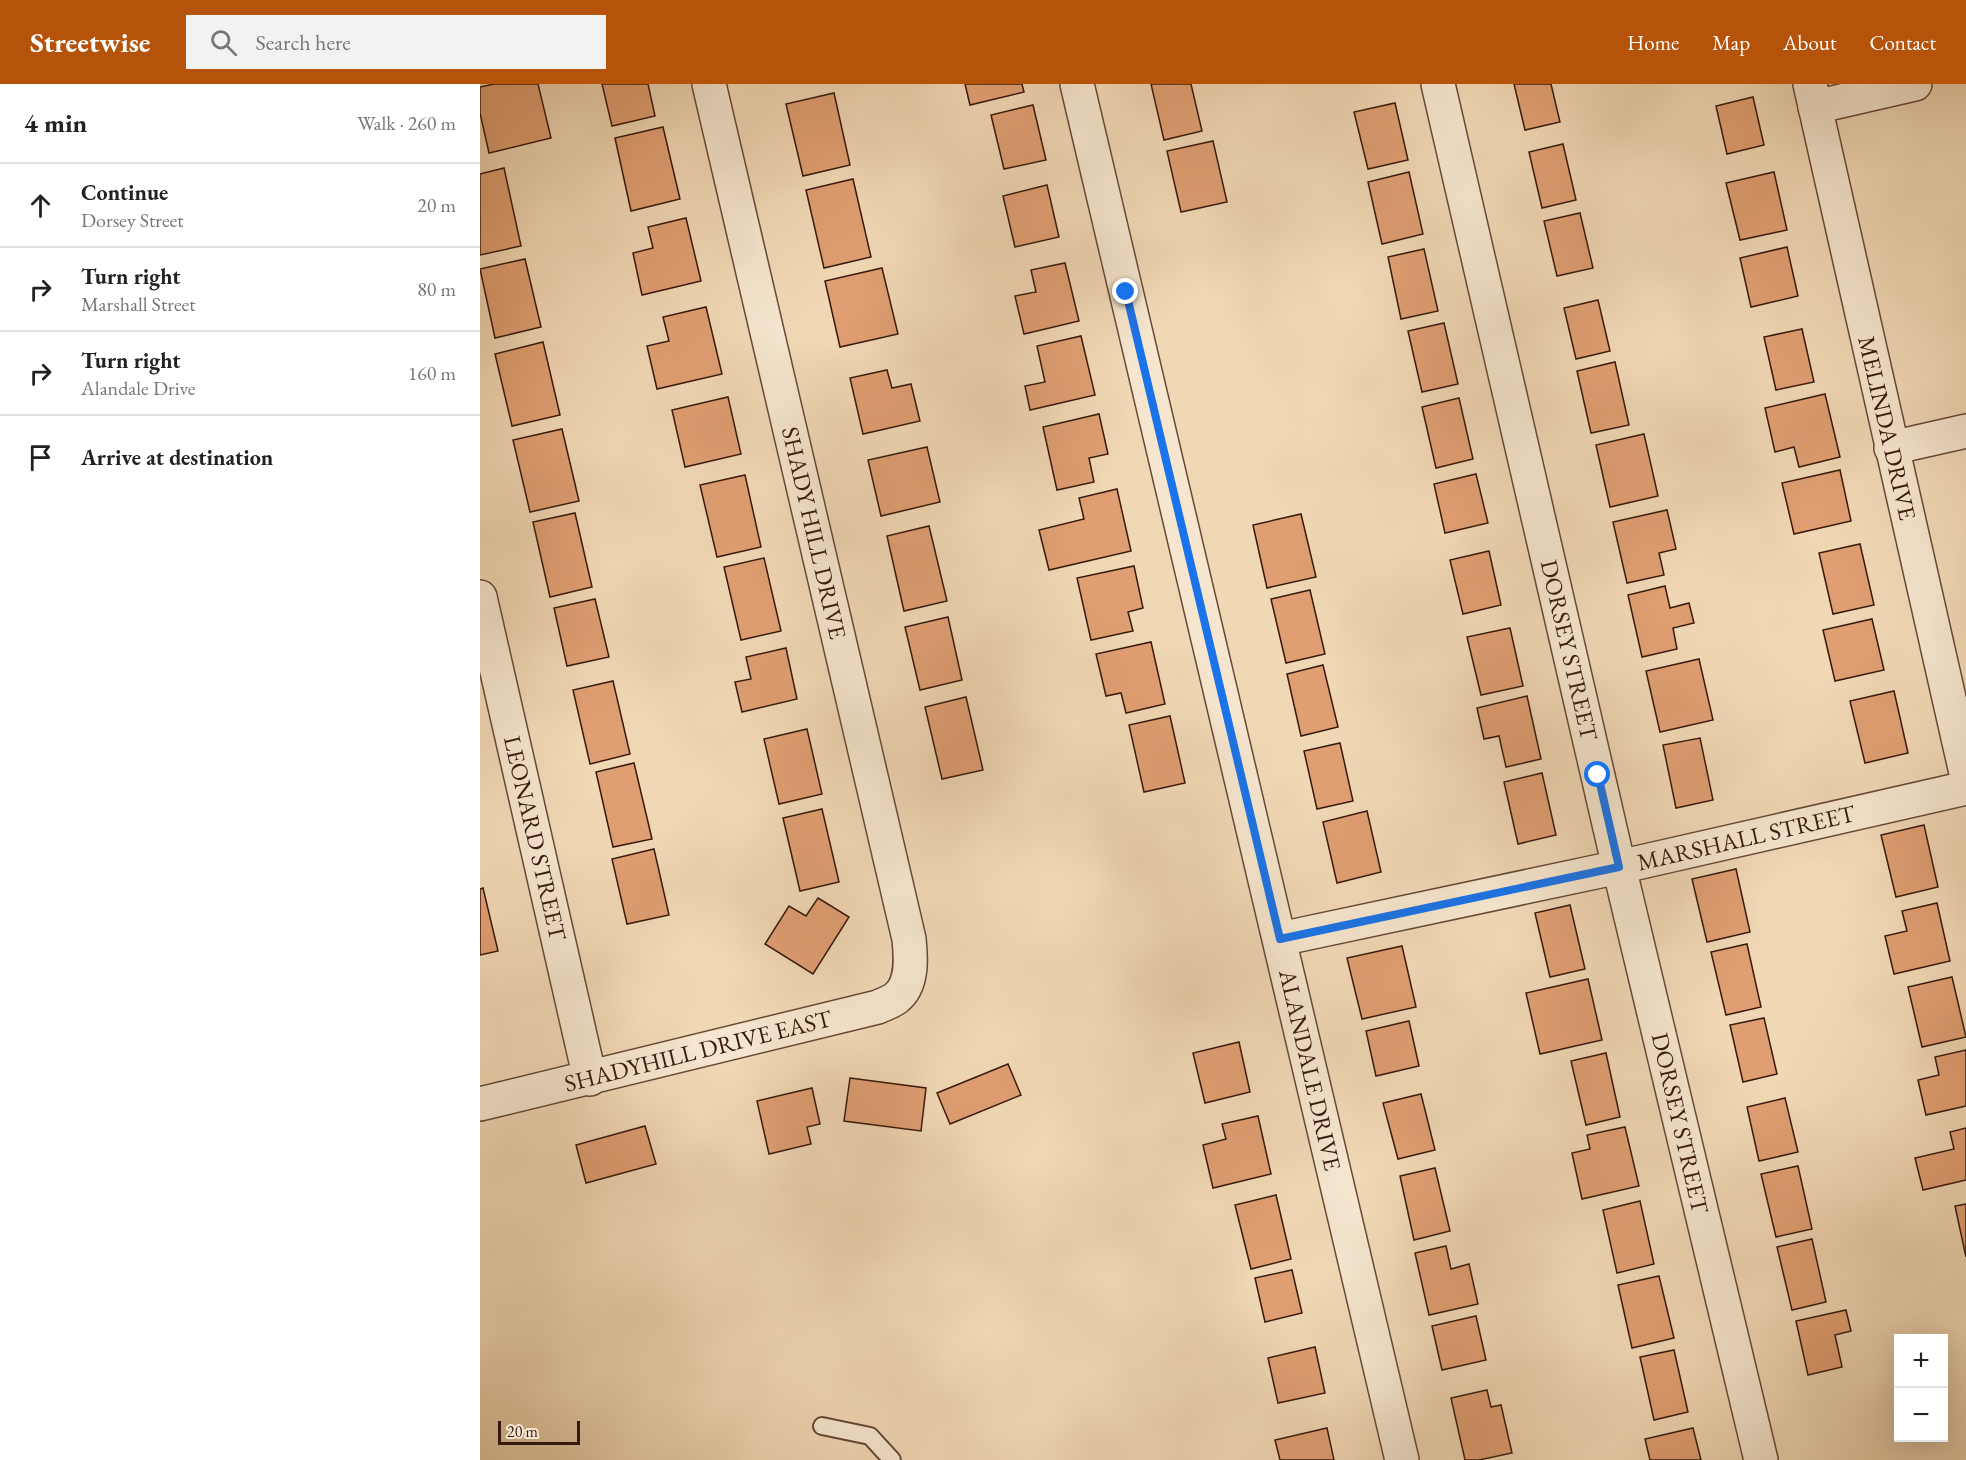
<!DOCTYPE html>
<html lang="en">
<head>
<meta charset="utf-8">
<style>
  body { margin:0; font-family:"EB Garamond",serif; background:#f2f2f2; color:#222 }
  .controls { position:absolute; right:18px; bottom:18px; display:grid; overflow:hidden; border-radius:0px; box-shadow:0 6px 24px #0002 }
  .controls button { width:54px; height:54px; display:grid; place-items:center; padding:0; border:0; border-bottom:2px solid #e0e0e0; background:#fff; color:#222; font:30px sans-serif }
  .scale { position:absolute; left:18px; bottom:15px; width:82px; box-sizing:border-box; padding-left:6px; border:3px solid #38190d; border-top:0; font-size:16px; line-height:21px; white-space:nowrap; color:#38190d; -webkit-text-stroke:4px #f6e6cf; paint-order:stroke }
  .stop { position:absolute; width:18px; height:18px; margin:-14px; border:4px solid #1a73e8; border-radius:50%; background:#fff }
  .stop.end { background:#1a73e8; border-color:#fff; box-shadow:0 2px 6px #0008 }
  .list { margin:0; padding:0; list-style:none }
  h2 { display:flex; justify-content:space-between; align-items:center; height:78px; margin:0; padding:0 24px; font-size:26px }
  h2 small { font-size:20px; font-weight:400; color:#767676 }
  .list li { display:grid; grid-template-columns:39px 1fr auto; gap:18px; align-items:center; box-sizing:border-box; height:84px; padding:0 24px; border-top:2px solid #e0e0e0 }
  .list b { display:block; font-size:22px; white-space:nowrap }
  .list p { margin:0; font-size:20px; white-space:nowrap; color:#767676 }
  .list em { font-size:20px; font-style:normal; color:#767676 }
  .icon { flex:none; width:33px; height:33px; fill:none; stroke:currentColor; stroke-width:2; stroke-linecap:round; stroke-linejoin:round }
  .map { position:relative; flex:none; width:1486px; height:1376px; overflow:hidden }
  header { display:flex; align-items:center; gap:36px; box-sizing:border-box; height:84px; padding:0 30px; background:#b45309; color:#fff }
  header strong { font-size:28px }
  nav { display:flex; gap:33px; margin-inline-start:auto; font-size:21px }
  .search { width:420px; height:54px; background:#f2f2f2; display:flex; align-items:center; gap:15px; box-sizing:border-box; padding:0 21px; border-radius:0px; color:#767676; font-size:22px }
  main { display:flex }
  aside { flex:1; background:#fff }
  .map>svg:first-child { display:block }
</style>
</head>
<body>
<header>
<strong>Streetwise</strong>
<div class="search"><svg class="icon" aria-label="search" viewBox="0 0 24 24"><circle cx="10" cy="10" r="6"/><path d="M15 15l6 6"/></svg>Search here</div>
<nav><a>Home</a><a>Map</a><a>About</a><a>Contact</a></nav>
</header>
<main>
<aside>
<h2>4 min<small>Walk · 260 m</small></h2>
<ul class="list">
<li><svg class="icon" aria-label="ahead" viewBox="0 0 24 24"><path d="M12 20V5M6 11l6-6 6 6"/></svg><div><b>Continue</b><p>Dorsey Street</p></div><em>20 m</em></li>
<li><svg class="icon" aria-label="right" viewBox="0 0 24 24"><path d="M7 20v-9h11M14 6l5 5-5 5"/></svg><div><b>Turn right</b><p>Marshall Street</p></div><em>80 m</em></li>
<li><svg class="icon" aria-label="right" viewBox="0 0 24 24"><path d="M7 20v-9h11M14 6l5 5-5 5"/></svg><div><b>Turn right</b><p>Alandale Drive</p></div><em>160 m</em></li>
<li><svg class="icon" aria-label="arrive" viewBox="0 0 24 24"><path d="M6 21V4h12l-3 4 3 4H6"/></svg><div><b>Arrive at destination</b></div></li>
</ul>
</aside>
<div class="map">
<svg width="1486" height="1376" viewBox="0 0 1486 1376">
  <rect width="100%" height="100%" fill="#f1d8b5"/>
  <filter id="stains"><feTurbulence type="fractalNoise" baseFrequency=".00333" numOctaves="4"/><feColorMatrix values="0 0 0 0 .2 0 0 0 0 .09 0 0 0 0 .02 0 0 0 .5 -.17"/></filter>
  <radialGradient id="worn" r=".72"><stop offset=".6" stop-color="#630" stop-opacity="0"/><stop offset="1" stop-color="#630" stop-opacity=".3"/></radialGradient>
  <g fill="#e09f73" stroke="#38190d" stroke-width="1.5">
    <path d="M14,0H58L71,54L9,69L0,29V3Z"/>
    <path d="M122,0H168L175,32L132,42Z"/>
    <path d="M485,0H542L544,8L490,21Z"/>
    <path d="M671,0H711L722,47L684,56Z"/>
    <path d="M1034,0H1071L1080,38L1045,46Z"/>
    <path d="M354,9L370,81L323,92L306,20Z"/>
    <path d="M1273,13L1284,61L1247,70L1236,22Z"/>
    <path d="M915,19L928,76L888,85L874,28Z"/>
    <path d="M553,21L566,76L524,85L511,31Z"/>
    <path d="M183,43L200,115L151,127L135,54Z"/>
    <path d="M733,57L747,118L701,128L687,67Z"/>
    <path d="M1083,60L1096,116L1062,124L1049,68Z"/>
    <path d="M24,84L41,162L0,171V90Z"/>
    <path d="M929,88L943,150L902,160L888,98Z"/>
    <path d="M1294,88L1307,146L1260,156L1246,99Z"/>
    <path d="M373,95L391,173L344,184L326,106Z"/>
    <path d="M567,101L579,153L535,163L523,112Z"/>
    <path d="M1100,129L1113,184L1077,192L1064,137Z"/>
    <path d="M206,134L221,197L162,211L153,169L173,164L168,143Z"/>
    <path d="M1307,163L1318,212L1271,223L1260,174Z"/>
    <path d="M944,165L958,227L921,235L908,173Z"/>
    <path d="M45,175L61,243L15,254L0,185Z"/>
    <path d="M585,179L599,237L544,250L535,212L556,208L551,186Z"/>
    <path d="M402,184L418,250L360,263L345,197Z"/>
    <path d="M1118,216L1130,267L1096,275L1084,224Z"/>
    <path d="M226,223L242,290L177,305L167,262L189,257L183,233Z"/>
    <path d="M964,239L978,300L942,308L928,247Z"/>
    <path d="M1322,245L1334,298L1296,306L1284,253Z"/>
    <path d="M601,252L615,311L550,326L545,302L565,298L557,262Z"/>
    <path d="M63,258L80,331L32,342L15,270Z"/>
    <path d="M1135,278L1149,341L1111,349L1097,287Z"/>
    <path d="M407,286L412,304L431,300L440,337L383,350L370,294Z"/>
    <path d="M1345,310L1360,373L1319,383L1314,363L1295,368L1285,324Z"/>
    <path d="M248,313L261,370L205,383L192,326Z"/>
    <path d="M979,314L993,375L956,384L942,323Z"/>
    <path d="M619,330L628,370L609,374L614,398L577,406L563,343Z"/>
    <path d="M82,345L99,417L50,428L33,356Z"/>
    <path d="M1164,350L1178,412L1130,423L1116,361Z"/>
    <path d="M447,363L460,418L401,432L388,376Z"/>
    <path d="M1360,386L1371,437L1314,450L1302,399Z"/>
    <path d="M996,390L1008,439L965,449L954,400Z"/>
    <path d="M265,391L281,463L237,473L220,401Z"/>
    <path d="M637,405L651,467L569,486L559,446L604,435L599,414Z"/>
    <path d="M1187,426L1196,465L1179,469L1184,491L1147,499L1133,438Z"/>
    <path d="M95,429L112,503L70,513L53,438Z"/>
    <path d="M821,430L836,493L787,504L773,441Z"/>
    <path d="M449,442L467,517L424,527L407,452Z"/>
    <path d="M1380,460L1394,521L1353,530L1339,469Z"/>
    <path d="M1009,467L1021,521L983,530L970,476Z"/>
    <path d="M284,474L301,547L261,556L244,483Z"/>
    <path d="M654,482L663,524L648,528L653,547L611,556L597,494Z"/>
    <path d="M1185,502L1190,524L1209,519L1214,539L1193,544L1197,565L1162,573L1148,511Z"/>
    <path d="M830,506L845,570L806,579L791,515Z"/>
    <path d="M115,515L129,573L87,582L74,524Z"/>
    <path d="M468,533L482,596L440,606L425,543Z"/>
    <path d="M1392,535L1404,586L1355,597L1343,546Z"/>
    <path d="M1030,544L1043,602L1001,611L987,553Z"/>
    <path d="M671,558L685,620L646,629L641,609L626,612L616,570Z"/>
    <path d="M306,564L317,615L262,628L255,598L271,595L266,573Z"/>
    <path d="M1219,575L1233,636L1180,648L1166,587Z"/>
    <path d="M843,581L858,643L821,652L807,590Z"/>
    <path d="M133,597L150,670L110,680L93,606Z"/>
    <path d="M1414,607L1428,669L1385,679L1370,617Z"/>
    <path d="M1047,612L1061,675L1026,683L1019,652L1004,655L997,624Z"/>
    <path d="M486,613L503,686L462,695L445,623Z"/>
    <path d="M690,632L705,699L664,708L649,641Z"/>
    <path d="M327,645L342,710L299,720L284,655Z"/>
    <path d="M1220,654L1233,716L1196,724L1183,661Z"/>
    <path d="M860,659L873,717L837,725L824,667Z"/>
    <path d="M154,679L172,755L133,763L116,688Z"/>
    <path d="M1062,689L1076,751L1038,760L1024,698Z"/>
    <path d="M342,725L359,798L320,807L303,734Z"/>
    <path d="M887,727L901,788L857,799L843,738Z"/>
    <path d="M1444,741L1458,803L1416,813L1401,751Z"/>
    <path d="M174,765L189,831L147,840L132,775Z"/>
    <path d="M1256,785L1270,848L1227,858L1212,795Z"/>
    <path d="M3,804L18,867L0,871V805Z"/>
    <path d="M338,814L369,833L333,890L285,860L309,822L326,832Z"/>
    <path d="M1457,819L1470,877L1414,890L1405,852L1427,847L1422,827Z"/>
    <path d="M1090,821L1105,885L1070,893L1055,829Z"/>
    <path d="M1267,860L1281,923L1246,931L1231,868Z"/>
    <path d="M922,862L936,923L882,935L867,874Z"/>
    <path d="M1472,893L1486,953L1442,963L1428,903Z"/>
    <path d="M1108,895L1122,956L1060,970L1046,909Z"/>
    <path d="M1284,934L1297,990L1263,998L1250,941Z"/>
    <path d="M929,937L939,982L896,992L886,947Z"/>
    <path d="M759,958L770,1008L725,1019L713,969Z"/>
    <path d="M1486,966V1022L1446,1031L1438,996L1459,991L1455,973Z"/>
    <path d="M1126,969L1140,1033L1106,1041L1091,977Z"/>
    <path d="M528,980L541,1011L470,1040L457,1009Z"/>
    <path d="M370,994L446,1004L441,1047L364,1037Z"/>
    <path d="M332,1004L340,1040L327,1043L331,1060L289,1070L277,1017Z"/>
    <path d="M941,1010L955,1066L918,1075L903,1019Z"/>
    <path d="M1305,1014L1318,1068L1279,1077L1267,1023Z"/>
    <path d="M778,1032L791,1090L733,1104L723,1061L746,1055L742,1040Z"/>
    <path d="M165,1042L176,1080L106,1099L96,1061Z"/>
    <path d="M1145,1043L1159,1102L1102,1115L1092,1069L1110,1065L1107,1051Z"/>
    <path d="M1486,1044V1096L1443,1106L1435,1074L1474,1065L1470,1048Z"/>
    <path d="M1318,1082L1332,1145L1296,1153L1281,1090Z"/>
    <path d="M955,1084L970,1147L934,1156L920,1092Z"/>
    <path d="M796,1111L811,1175L771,1185L755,1121Z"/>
    <path d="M1160,1117L1174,1180L1137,1189L1123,1126Z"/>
    <path d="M1486,1120V1173L1475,1122Z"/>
    <path d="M1332,1155L1346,1218L1312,1226L1297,1163Z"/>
    <path d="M966,1162L971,1185L989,1180L998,1220L949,1231L935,1169Z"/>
    <path d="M812,1186L822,1229L785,1238L775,1194Z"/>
    <path d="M1179,1192L1194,1254L1152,1264L1138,1201Z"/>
    <path d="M1366,1226L1371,1247L1355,1251L1362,1283L1328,1291L1316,1237Z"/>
    <path d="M996,1232L1006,1276L962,1286L952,1242Z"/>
    <path d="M835,1263L845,1309L798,1319L788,1274Z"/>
    <path d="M1194,1266L1208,1328L1174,1336L1160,1273Z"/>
    <path d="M1007,1306L1011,1323L1021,1321L1032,1369L999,1376H985L971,1314Z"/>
    <path d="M847,1344L854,1376H800L795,1356Z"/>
    <path d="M1213,1344L1221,1376H1170L1165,1355Z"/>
  </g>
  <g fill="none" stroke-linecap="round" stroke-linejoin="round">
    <defs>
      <path id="service" d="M342,1342L390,1352L412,1376"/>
      <g id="minor">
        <path d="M597,0L922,1376"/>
        <path d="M958,0L1139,783L1281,1376"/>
        <path d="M1330,0L1486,689"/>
        <path d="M1335,23L1435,0"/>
        <path d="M1411,364L1486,347"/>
        <path d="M0,513L110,995"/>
        <path d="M800,855L1139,783L1486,704"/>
        <path d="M0,1020L398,923C404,920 411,918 416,914C433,901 431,874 429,855L229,0"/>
      </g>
    </defs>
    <use href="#service" stroke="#664937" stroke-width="20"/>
    <use href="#minor" stroke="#664937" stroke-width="36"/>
    <use href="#service" stroke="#f6e6cf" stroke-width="16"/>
    <use href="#minor" stroke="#f6e6cf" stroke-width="33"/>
  </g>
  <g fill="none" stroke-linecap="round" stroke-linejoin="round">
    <path stroke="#1a73e8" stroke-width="8" d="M646,208L800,855L1139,783L1118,691"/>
  </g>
  <g text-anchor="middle" stroke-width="4.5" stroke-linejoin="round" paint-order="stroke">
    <g font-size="24" fill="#38190d" stroke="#f6e6cf">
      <text transform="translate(1407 344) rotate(77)" y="8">MELINDA DRIVE</text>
      <text transform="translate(334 449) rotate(77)" y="8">SHADY HILL DRIVE</text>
      <text transform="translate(1089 566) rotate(77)" y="8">DORSEY STREET</text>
      <text transform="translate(55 754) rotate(77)" y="8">LEONARD STREET</text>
      <text transform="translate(1266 754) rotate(-13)" y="8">MARSHALL STREET</text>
      <text transform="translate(218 967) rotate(-14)" y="8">SHADYHILL DRIVE EAST</text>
      <text transform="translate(830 986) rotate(77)" y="8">ALANDALE DRIVE</text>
      <text transform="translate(1200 1039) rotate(77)" y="8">DORSEY STREET</text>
    </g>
  </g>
  <rect width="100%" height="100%" filter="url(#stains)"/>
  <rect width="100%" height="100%" fill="url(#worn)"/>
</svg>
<div class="controls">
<button>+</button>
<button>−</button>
</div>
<div class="scale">20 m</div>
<div class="stop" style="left:1118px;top:691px"></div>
<div class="stop end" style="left:646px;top:208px"></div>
</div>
</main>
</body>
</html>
